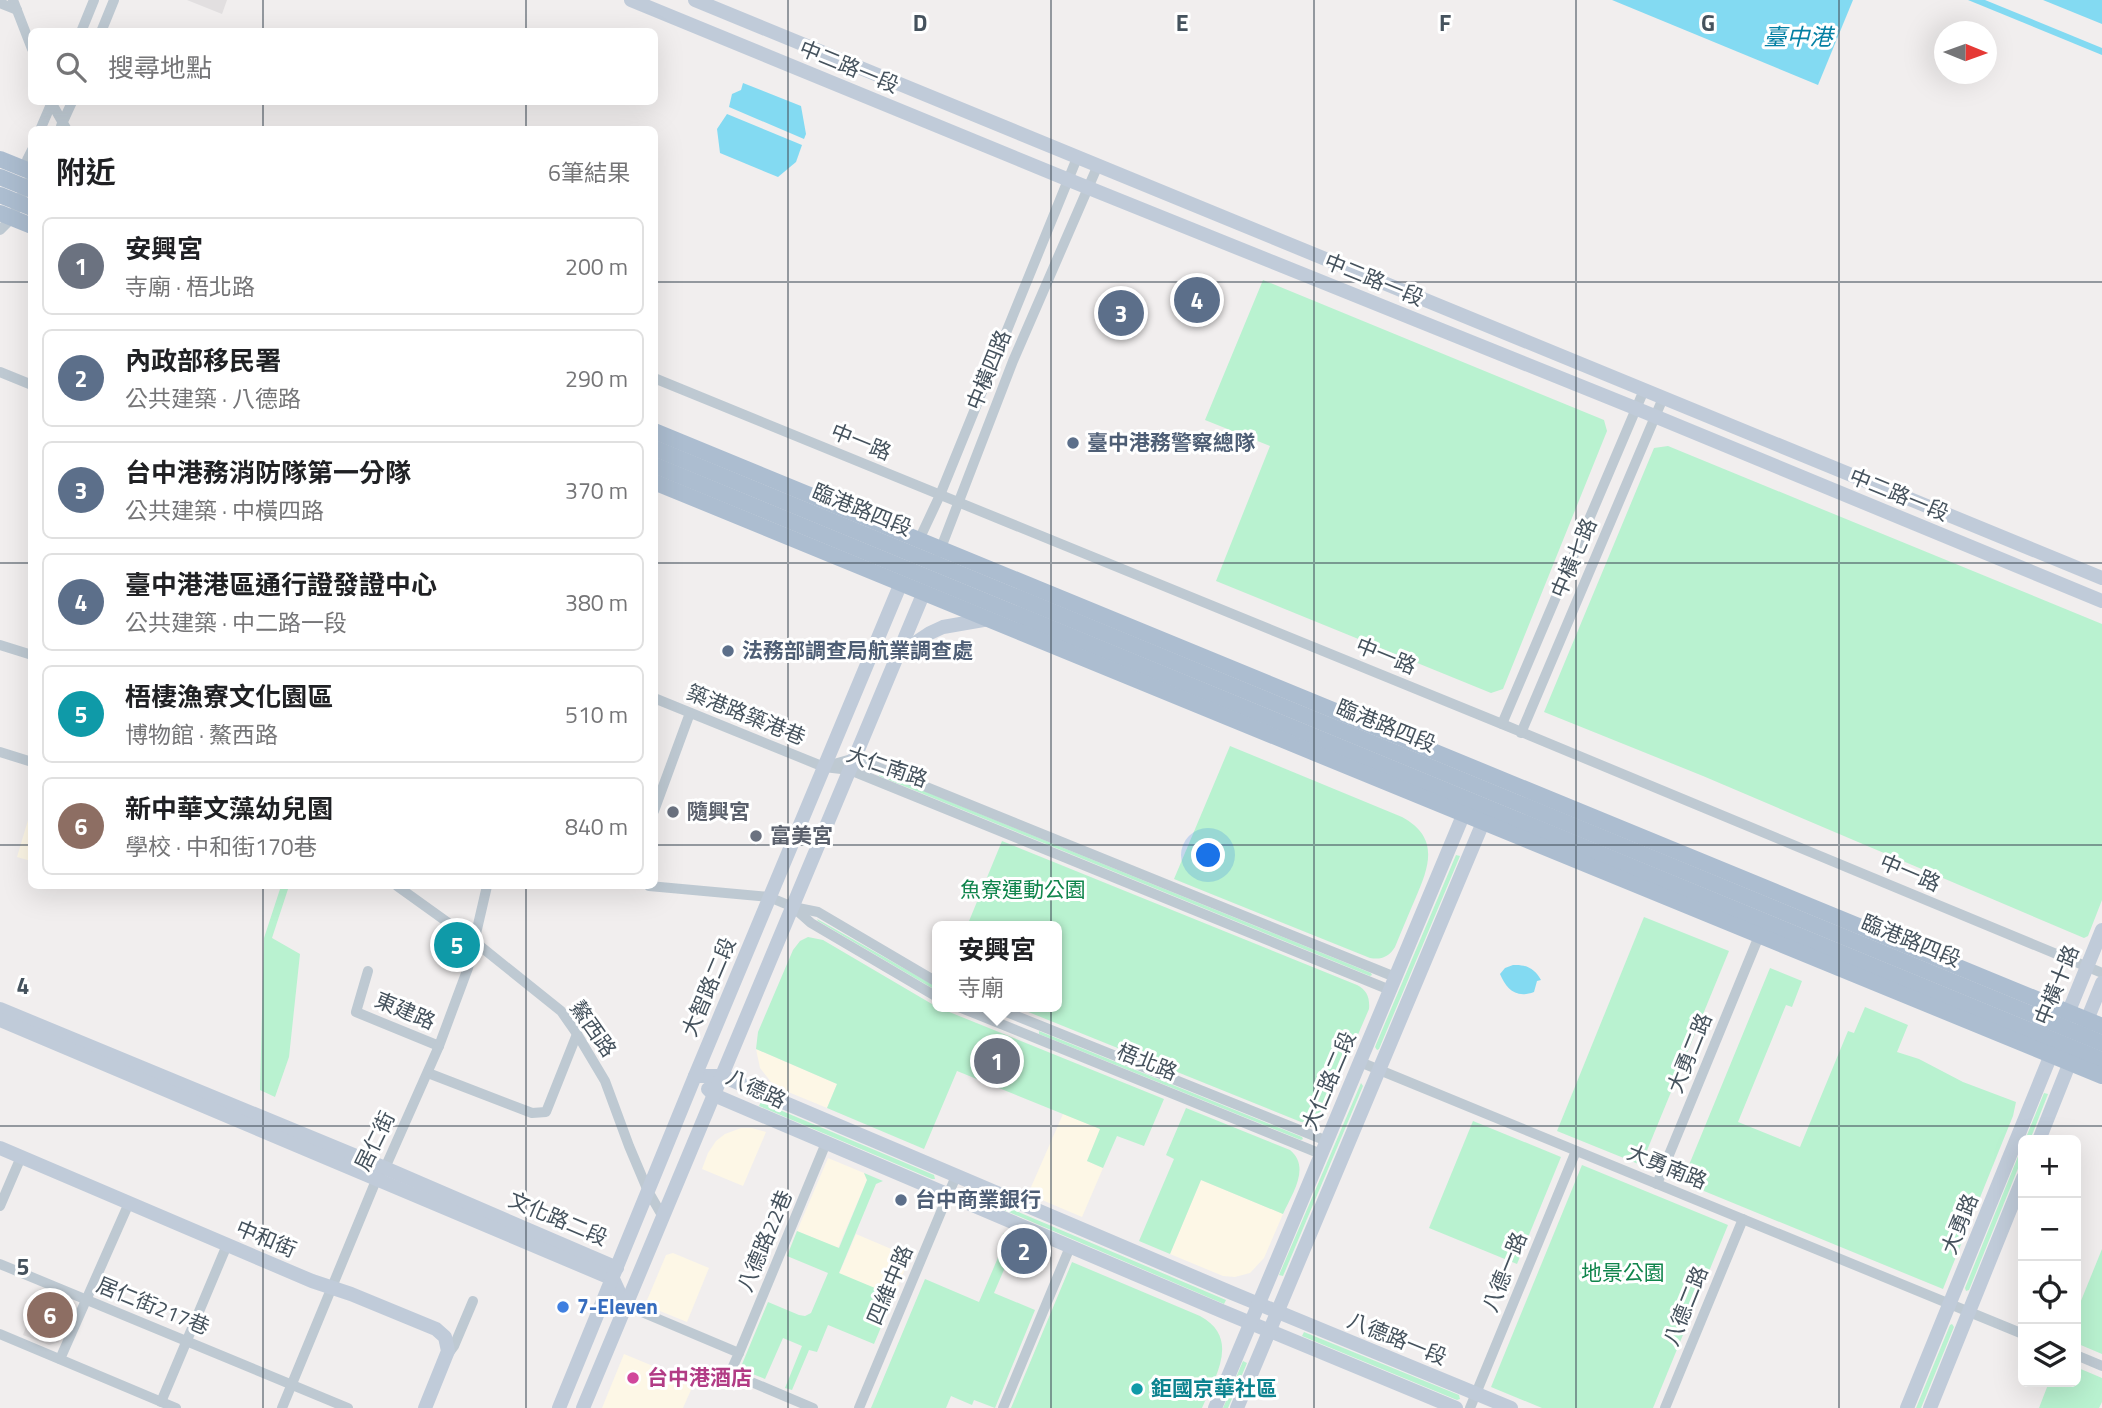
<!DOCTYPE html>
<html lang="zh-TW">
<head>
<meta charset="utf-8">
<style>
  body { margin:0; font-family:"Titillium Web","Noto Sans TC",sans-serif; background:#f2f2f2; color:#202124 }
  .controls { position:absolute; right:21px; bottom:21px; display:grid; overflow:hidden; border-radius:10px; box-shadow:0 7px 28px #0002 }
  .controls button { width:63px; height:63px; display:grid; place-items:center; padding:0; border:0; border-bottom:2px solid #e0e0e0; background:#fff; color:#202124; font:35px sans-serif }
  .compass { position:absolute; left:1934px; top:21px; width:63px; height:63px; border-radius:50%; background:#fff; box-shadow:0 7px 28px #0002; rotate:91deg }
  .you { position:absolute; left:1209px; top:856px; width:24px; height:24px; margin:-18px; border:5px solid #fff; border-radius:50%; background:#1a73e8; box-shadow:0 0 0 10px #1a73e833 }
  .badge { display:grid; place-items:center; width:46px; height:46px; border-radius:50%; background:#111827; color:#fff; font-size:23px; font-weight:700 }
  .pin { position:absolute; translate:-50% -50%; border:4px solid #fff; box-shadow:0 2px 7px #0006 }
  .popup { position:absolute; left:932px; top:921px; width:130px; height:91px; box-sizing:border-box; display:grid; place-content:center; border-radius:10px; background:#fff; filter:drop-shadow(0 2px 5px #0005); font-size:23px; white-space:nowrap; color:#757577 }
  .popup b { font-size:26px; color:#202124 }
  .popup::after { content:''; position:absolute; left:50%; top:100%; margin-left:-14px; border:14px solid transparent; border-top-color:#fff }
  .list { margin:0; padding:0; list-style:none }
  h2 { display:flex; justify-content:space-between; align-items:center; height:91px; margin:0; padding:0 28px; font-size:30px }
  h2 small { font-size:23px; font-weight:400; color:#757577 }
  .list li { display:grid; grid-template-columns:46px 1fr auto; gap:21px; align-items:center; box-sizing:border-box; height:98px; margin:0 14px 14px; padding:0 14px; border:2px solid #e0e0e0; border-radius:10px }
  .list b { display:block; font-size:26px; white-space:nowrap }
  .list p { margin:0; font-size:23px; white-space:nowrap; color:#757577 }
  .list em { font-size:23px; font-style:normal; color:#757577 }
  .icon { flex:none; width:38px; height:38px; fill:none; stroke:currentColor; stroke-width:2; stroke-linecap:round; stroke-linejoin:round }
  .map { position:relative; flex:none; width:2102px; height:1408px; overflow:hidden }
  .search { position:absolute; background:#fff; box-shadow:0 7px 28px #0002; left:28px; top:28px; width:630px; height:77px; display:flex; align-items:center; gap:18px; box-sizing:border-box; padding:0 24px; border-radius:10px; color:#757577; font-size:26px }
  .panel { position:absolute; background:#fff; box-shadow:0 7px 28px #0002; left:28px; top:126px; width:630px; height:763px; border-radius:10px }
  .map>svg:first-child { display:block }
</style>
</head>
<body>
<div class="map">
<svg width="2102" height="1408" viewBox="0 0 2102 1408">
  <rect width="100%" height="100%" fill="#f1eeee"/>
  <g fill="#fdf7e6">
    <path d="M31,810V861L17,857Z"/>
    <path d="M756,1049L837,1084L827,1108L781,1089L771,1082L760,1068Z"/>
    <path d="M1063,1114L1101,1129L1087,1161L1103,1168L1082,1217L1028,1194Z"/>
    <path d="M741,1128H752L766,1132L743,1186L702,1169L708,1153L716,1141L725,1134Z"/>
    <path d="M828,1158L864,1173L867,1180L838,1248L797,1231Z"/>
    <path d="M1201,1180L1283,1214L1264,1258L1250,1273L1235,1277L1223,1276L1170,1254Z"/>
    <path d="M856,1234L910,1257L894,1296L839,1274Z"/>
    <path d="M673,1253L709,1268L687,1322L645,1305L666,1255Z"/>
    <path d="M624,1354L694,1383L683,1408H602Z"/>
  </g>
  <g fill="#e2dfe0">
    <path d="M187,0H227L222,14Z"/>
    <path d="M40,1289L75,1303L59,1342L49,1345L23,1335Z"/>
  </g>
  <g fill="#b9f2d0">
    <path d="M1263,280L1604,420L1607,431L1503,689L1491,693L1216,581L1270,446L1205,420Z"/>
    <path d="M1668,446L2102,624V900L2088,936L2084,938L1703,776L1544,712L1654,448Z"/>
    <path d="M1230,746L1402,817C1439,837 1430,865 1416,897C1409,913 1402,930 1395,947C1389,957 1381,960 1370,958L1174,879Z"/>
    <path d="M880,773L1371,973L1372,975L1370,976L879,776Z"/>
    <path d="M1002,841L1357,985C1367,990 1370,998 1369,1009L1323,1116L1313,1123L1301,1122L1016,1007H1056V926H967Z"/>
    <path d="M1456,855L1460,856L1379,1049L1377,1050L1375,1047Z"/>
    <path d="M281,886H289L272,938L300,954L289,1057L275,1097L260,1090L264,938Z"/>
    <path d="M1644,917L1729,951L1641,1165L1557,1131Z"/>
    <path d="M817,919L937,987V991L818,921Z"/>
    <path d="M808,937L823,940L937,1007L1164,1099L1144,1146L1117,1136L1103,1168L1087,1161L1100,1129L957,1071L924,1149L827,1108L837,1084L756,1049L758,1032L793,950L800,941Z"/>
    <path d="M1770,968L1802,981L1792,1007L1786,1005L1738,1122L1800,1147L1848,1031L1854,1033L1865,1007L1908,1025L1897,1052L1919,1059L1963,1082L2016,1102L2013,1116L1943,1289L1682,1182Z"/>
    <path d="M1039,1031L1302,1137L1303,1139L1301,1140L1039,1034Z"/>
    <path d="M1361,1083L1363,1086L1283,1276L1279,1275Z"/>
    <path d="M2044,1093L2048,1094L2030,1140H2025Z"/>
    <path d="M761,1102L934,1175L935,1179H932L759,1106Z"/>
    <path d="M1186,1108L1290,1150C1311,1167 1292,1194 1283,1214L1201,1180L1170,1254L1139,1241L1174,1159L1166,1155Z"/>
    <path d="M1473,1121L1561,1157L1517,1264L1429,1228Z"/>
    <path d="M2023,1144V1156L1969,1290L1966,1291L1965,1288Z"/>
    <path d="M1582,1165L1728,1225L1653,1408H1542L1491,1387Z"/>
    <path d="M864,1173L883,1181L876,1184L839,1273L894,1296L874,1344L828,1325L817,1352L809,1350L792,1390L785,1388L802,1346L783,1338L765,1379L740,1369L768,1302L799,1315L805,1316L811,1313L828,1273L787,1256L797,1231L839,1248L867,1180Z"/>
    <path d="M969,1191L1226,1300L1224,1304L969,1195Z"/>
    <path d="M1003,1233L1022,1240L1015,1244L994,1293L1035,1310L995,1408L974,1400L972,1405L951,1396L946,1408H871L925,1279L979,1302L1006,1239Z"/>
    <path d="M2102,1249V1354L2076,1343V1313Z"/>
    <path d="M1072,1262L1200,1316C1241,1338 1215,1377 1202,1408H1011Z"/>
    <path d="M1952,1324L1954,1327L1921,1408H1916L1950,1325Z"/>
    <path d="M1304,1332L1459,1395L1460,1399L1457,1400L1302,1336Z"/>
    <path d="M1243,1361L1247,1363L1228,1408H1223Z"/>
    <path d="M2076,1367L2102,1378V1402L2099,1408H2039L2049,1382H2076Z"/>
  </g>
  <g fill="#83daf2">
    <path d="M1612,0H1853L1818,85Z"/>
    <path d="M1968,0H2102V55Z"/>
    <path d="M743,83L801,106L806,134L804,139L729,107L732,94L741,90Z"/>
    <path d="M727,114L802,145L796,162L778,177L720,153L717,129Z"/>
    <path d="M1513,965C1526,964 1535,969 1541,980L1537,981L1534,992C1515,999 1506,988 1500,974L1505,968Z"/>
  </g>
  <path fill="#f1eeee" d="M1985,0H2043L2102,24V48Z"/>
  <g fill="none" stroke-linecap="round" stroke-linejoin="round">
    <g stroke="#bec9d2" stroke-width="10">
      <path d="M13,0L32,49"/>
      <path d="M0,3L17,10"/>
      <path d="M81,32L94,0"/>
      <path d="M101,32L114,0"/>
      <path d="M51,102L67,130"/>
      <path d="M61,126L72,102"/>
      <path d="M40,130L52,102"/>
      <path d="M32,150L27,160L32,172"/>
      <path d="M0,230L12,218L27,183"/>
      <path d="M0,372L32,385"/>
      <path d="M654,378L1502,724L2102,973"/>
      <path d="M918,542L940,495L1077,158"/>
      <path d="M939,553L1013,361L1098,165"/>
      <path d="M0,645L32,655"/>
      <path d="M654,698L824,767L850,770L1390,990"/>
      <path d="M1502,724L1644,390"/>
      <path d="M1521,733L1663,398"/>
      <path d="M0,752L32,762"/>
      <path d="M827,766L855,758L1395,977"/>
      <path d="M654,811L690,713"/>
      <path d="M397,886L475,942L561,1011L577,1034L605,1081L629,1146L648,1191L663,1217"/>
      <path d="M649,886L769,897L793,907L818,912L937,982"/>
      <path d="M793,907L811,923L937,997"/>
      <path d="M368,971L356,1012L439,1046"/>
      <path d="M959,1007L1321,1154"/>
      <path d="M994,1007L1327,1141"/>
      <path d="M1360,1062L2023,1334"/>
      <path d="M428,1073L532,1113L546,1112L577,1034"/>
      <path d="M1657,1184L1759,936"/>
      <path d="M0,1206L21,1157"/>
      <path d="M0,1264L348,1408"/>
      <path d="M625,1305L739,1353L730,1373L813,1408"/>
      <path d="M0,1334L176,1408"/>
      <path d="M739,1353L826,1143"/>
      <path d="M448,1354L454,1346L473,1301"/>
      <path d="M2076,1355L2102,1366"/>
      <path d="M60,1359L129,1203"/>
      <path d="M161,1402L227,1245"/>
      <path d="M282,1408L377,1178L385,1168L439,1046L468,968L487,886"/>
      <path d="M859,1408L956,1176"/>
      <path d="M1003,1408L1070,1247"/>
      <path d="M1470,1408L1576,1151"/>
      <path d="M1665,1408L1743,1219"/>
    </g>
    <g stroke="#c0cbd9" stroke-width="14">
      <path d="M631,0L1069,180L1635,408L2102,601"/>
      <path d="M695,0L2102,578"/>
      <path d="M900,653L930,633L943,627L989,619"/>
      <path d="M0,1009L385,1168L617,1268"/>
      <path d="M0,1020L613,1279L625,1305"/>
      <path d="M2064,1023L2102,930"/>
      <path d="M2083,1030L2102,983"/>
      <path d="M695,1076H722L1232,1293L1511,1408"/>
      <path d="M708,1089L714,1095L1224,1312L1456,1408"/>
      <path d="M2039,1140L2074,1052"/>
      <path d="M0,1148L312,1281L351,1294L436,1329L445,1337L448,1351L425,1408"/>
      <path d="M559,1408L695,1076L901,583"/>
      <path d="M583,1408L924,592"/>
      <path d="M1215,1408L1467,806"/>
      <path d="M1237,1408L1487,813"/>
      <path d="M1907,1408L2055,1045"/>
      <path d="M1930,1408L2023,1178"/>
    </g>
    <g stroke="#acbdd0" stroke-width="16">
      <path d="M0,159L32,172"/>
      <path d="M0,177L32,190"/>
      <path d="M0,195L32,208"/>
      <path d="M0,213L32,226"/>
      <path d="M654,431L2102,1026"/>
      <path d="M654,448L2102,1043"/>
      <path d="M654,465L2102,1060"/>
      <path d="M654,482L2102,1076"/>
    </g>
  </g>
  <path fill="none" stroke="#45525d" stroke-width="2" stroke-opacity="0.55" d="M263,0V32M526,0V32M788,0V1408M1051,0V1408M1314,0V1408M1576,0V1408M1839,0V1408M263,102V130M526,102V130M0,282H32M654,282H2102M0,563H32M654,563H2102M0,845H32M654,845H2102M263,886V1408M526,886V1408M0,1126H2102"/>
  <g fill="#5c6f8a" stroke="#fff" stroke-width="2.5">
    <circle cx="1073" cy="443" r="7"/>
    <circle cx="728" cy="651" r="7"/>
    <circle cx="901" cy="1200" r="7"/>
  </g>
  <g fill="#6b7280" stroke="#fff" stroke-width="2.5">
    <circle cx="673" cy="812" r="7"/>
    <circle cx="756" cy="836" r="7"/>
  </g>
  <circle fill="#3f7fe0" stroke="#fff" stroke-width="2.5" cx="563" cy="1307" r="7"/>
  <circle fill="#d1479c" stroke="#fff" stroke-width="2.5" cx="633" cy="1378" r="7"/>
  <circle fill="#0f9aa8" stroke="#fff" stroke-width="2.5" cx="1137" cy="1389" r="7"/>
  <g text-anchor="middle" stroke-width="6" stroke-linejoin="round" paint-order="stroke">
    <g font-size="21" fill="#45525d" stroke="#fff">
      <text transform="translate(849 67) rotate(22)" y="7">中二路一段</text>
      <text transform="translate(1374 280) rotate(22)" y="7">中二路一段</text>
      <text transform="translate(989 370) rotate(-68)" y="7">中橫四路</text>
      <text transform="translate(861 442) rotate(22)" y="7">中一路</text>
      <text transform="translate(1899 495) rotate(22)" y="7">中二路一段</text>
      <text transform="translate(862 510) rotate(22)" y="7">臨港路四段</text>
      <text transform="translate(1574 558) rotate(-67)" y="7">中橫七路</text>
      <text transform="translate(1386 656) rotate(22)" y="7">中一路</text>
      <text transform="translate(746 715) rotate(22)" y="7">築港路築港巷</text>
      <text transform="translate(1386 726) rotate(22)" y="7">臨港路四段</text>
      <text transform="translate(887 767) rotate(19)" y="7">大仁南路</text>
      <text transform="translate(1910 873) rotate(23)" y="7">中一路</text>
      <text transform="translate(1911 941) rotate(22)" y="7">臨港路四段</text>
      <text transform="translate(2057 985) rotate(-68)" y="7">中橫十路</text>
      <text transform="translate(709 987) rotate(-67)" y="7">大智路二段</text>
      <text transform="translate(405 1011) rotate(23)" y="7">東建路</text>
      <text transform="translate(593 1029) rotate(55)" y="7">鰲西路</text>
      <text transform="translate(1690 1053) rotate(-68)" y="7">大勇二路</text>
      <text transform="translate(1147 1062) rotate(22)" y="7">梧北路</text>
      <text transform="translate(1329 1081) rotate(-67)" y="7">大仁路二段</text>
      <text transform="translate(756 1089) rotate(25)" y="7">八德路</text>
      <text transform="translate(375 1141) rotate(-64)" y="7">居仁街</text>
      <text transform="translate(1667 1167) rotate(22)" y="7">大勇南路</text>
      <text transform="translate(558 1219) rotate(23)" y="7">文化路二段</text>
      <text transform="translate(1960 1224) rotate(-68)" y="7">大勇路</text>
      <text transform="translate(266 1239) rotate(23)" y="7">中和街</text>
      <text transform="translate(765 1241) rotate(-67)" y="7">八德路22巷</text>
      <text transform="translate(1505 1272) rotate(-68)" y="7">八德一路</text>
      <text transform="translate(890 1285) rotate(-67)" y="7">四維中路</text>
      <text transform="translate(153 1306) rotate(22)" y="7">居仁街217巷</text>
      <text transform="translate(1686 1306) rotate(-68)" y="7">八德二路</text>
      <text transform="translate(1397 1339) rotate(22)" y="7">八德路一段</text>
    </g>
    <g font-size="21" font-weight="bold" fill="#4e5e75" stroke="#fff" text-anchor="start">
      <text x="1087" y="450">臺中港務警察總隊</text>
      <text x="742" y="658">法務部調查局航業調查處</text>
      <text x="915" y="1207">台中商業銀行</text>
    </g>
    <g font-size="21" font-weight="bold" fill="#5b616d" stroke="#fff" text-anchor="start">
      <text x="687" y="819">隨興宮</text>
      <text x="770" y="843">富美宮</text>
    </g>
    <g font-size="21" fill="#10854c" stroke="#fff">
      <text x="1023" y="897">魚寮運動公園</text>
      <text x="1623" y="1280">地景公園</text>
    </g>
    <g font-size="21" font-weight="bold" fill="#366cbe" stroke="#fff" text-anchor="start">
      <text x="577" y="1314">7-Eleven</text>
    </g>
    <g font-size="21" font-weight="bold" fill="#b23c85" stroke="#fff" text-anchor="start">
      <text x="647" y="1385">台中港酒店</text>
    </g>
    <g font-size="21" font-weight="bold" fill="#0d838f" stroke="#fff" text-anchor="start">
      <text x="1151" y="1396">鉅國京華社區</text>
    </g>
    <g font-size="23" font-style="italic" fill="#0480a4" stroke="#fff">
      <text x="1798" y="45">臺中港</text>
    </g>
  </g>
  <g font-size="23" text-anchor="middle" font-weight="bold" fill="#45525d" stroke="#fff" stroke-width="6" stroke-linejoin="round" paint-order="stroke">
    <text x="920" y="31">D</text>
    <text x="1182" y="31">E</text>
    <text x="1445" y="31">F</text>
    <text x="1708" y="31">G</text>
    <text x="23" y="994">4</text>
    <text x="23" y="1275">5</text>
  </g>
</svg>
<div class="controls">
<button>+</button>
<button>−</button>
<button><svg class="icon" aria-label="locate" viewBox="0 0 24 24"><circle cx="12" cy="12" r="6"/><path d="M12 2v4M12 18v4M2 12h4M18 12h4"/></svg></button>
<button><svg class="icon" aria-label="layers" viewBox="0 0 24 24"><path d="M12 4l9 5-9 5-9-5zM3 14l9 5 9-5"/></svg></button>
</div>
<svg class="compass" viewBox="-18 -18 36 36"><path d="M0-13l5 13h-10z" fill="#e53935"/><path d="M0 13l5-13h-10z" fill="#757577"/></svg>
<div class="you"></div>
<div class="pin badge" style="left:997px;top:1061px;background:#6b7280">1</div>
<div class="popup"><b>安興宮</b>寺廟</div>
<div class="pin badge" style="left:1024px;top:1251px;background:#5c6f8a">2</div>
<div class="pin badge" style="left:1121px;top:313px;background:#5c6f8a">3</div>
<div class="pin badge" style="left:1197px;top:300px;background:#5c6f8a">4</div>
<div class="pin badge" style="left:457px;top:945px;background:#0f9aa8">5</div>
<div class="pin badge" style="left:50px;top:1315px;background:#8d6e63">6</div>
<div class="search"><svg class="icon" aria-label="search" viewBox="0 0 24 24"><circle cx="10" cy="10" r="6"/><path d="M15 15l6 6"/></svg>搜尋地點</div>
<section class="panel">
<h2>附近<small>6筆結果</small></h2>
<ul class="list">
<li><span class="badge" style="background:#6b7280">1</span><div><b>安興宮</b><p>寺廟 · 梧北路</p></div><em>200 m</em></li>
<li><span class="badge" style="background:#5c6f8a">2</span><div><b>內政部移民署</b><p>公共建築 · 八德路</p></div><em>290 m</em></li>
<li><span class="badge" style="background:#5c6f8a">3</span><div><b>台中港務消防隊第一分隊</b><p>公共建築 · 中橫四路</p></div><em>370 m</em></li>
<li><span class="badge" style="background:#5c6f8a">4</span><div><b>臺中港港區通行證發證中心</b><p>公共建築 · 中二路一段</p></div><em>380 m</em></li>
<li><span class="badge" style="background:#0f9aa8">5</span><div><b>梧棲漁寮文化園區</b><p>博物館 · 鰲西路</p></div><em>510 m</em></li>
<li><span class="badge" style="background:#8d6e63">6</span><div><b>新中華文藻幼兒園</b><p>學校 · 中和街170巷</p></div><em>840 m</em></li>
</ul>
</section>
</div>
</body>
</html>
